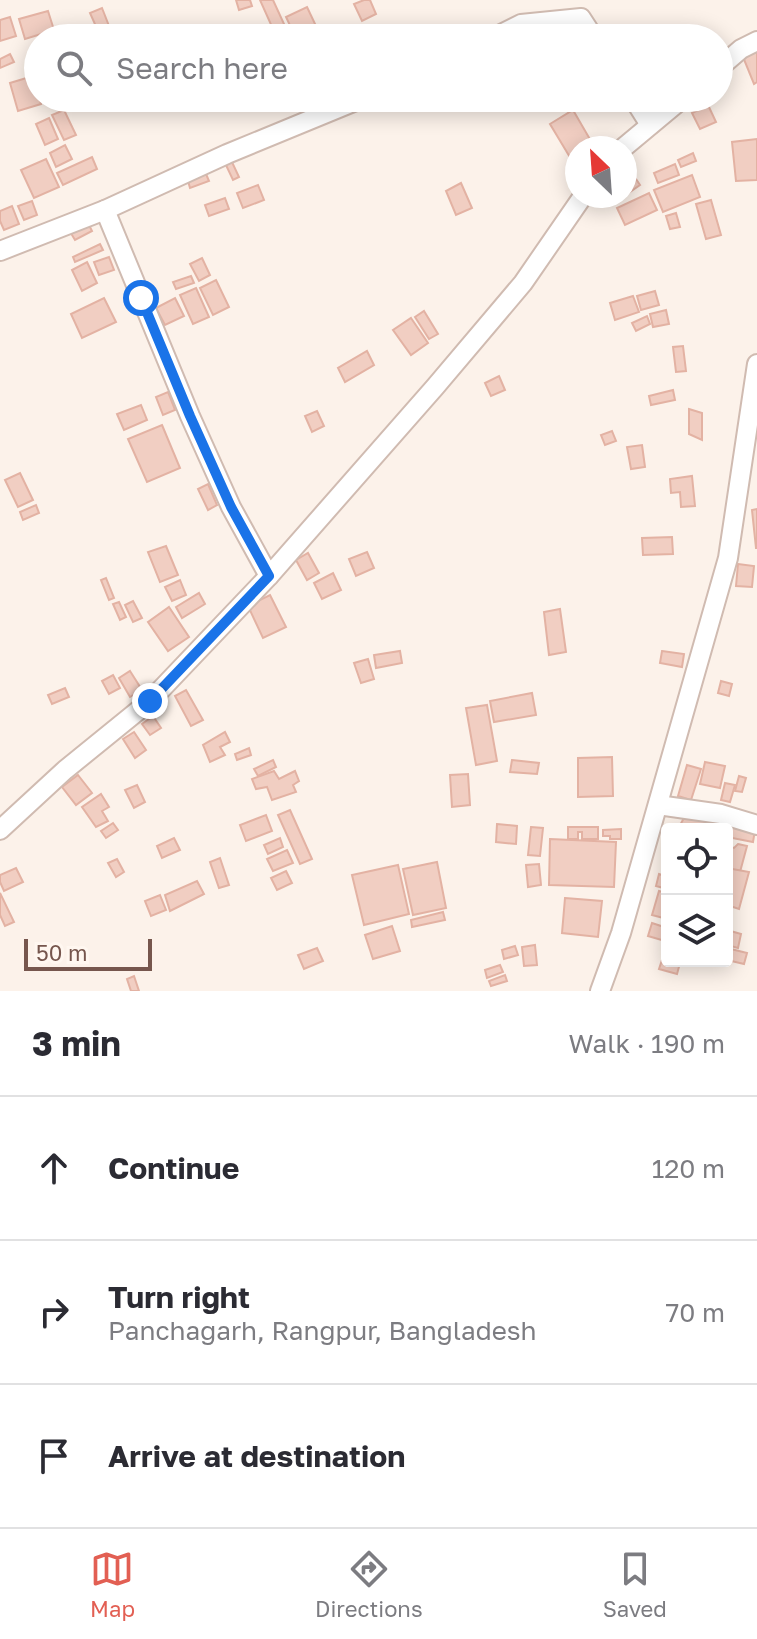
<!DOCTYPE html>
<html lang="en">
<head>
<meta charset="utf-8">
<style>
  body { margin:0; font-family:"Golos Text",sans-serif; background:#f7f7f7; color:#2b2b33 }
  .controls { position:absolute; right:24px; bottom:24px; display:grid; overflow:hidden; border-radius:8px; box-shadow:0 4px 20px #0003 }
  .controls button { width:72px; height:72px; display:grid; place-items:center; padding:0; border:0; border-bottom:2px solid #e1e1e2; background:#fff; color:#2b2b33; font:40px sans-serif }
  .compass { position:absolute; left:565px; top:136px; width:72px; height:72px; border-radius:50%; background:#fff; box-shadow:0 4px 20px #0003; rotate:335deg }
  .scale { position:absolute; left:24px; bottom:20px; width:128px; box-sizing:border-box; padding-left:8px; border:4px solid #76564d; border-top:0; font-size:22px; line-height:28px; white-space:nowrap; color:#76564d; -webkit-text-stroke:6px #fff7f0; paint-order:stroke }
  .stop { position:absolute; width:24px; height:24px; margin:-18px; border:6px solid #1a73e8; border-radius:50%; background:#fff }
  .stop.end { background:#1a73e8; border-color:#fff; box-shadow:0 2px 8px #0008 }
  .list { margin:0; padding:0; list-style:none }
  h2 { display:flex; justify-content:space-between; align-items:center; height:104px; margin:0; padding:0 32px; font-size:34px }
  h2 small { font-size:26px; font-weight:400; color:#7c7c81 }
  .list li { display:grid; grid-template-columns:52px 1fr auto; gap:24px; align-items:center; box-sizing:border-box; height:144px; padding:0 32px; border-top:2px solid #e1e1e2 }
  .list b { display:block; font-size:30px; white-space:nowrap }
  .list p { margin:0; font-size:26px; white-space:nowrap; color:#7c7c81 }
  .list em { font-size:26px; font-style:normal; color:#7c7c81 }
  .icon { flex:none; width:44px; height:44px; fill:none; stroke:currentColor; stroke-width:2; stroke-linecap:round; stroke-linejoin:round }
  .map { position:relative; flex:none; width:757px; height:991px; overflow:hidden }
  .search { position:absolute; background:#fff; box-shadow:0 4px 20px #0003; left:24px; right:24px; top:24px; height:88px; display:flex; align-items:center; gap:20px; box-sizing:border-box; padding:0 28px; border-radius:44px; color:#7c7c81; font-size:30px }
  .sheet { height:536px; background:#fff }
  nav { display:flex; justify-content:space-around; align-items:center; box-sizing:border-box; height:112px; border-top:2px solid #e1e1e2; background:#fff; font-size:22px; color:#7c7c81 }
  nav a { display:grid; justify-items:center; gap:4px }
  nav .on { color:#e25f53 }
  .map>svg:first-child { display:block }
</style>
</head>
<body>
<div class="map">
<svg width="757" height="991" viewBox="0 0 757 991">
  <rect width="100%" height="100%" fill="#fcf2ea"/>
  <g fill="#f1cec2" stroke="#e3b2a3" stroke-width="2">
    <path d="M236,0H250L252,6L239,10Z"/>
    <path d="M260,0H273L290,37L277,38Z"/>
    <path d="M364,0H370L376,14L362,21L354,4Z"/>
    <path d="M307,7L316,26L295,36L286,17Z"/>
    <path d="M102,8L109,26L98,31L90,13Z"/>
    <path d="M48,11L54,30L25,39L19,19Z"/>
    <path d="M10,17L16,36L0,41V20Z"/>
    <path d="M757,50V82L754,84L743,57Z"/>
    <path d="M10,54L14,62L0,68V59Z"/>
    <path d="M33,76L41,104L18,111L10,83Z"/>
    <path d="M307,98H319L322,106L313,110Z"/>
    <path d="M708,105L716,122L700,129L692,113Z"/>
    <path d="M64,110L76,135L64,140L52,115Z"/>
    <path d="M573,110L595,148H577V169L550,124Z"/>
    <path d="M49,118L58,139L45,145L36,124Z"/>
    <path d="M757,139V180L736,181L732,142Z"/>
    <path d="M65,145L72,159L56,167L50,153Z"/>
    <path d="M693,153L696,161L681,167L678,160Z"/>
    <path d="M92,157L97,169L63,185L57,173Z"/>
    <path d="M46,159L59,187L34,198L21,170Z"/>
    <path d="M231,160L239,177L233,180L225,163Z"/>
    <path d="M675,164L679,175L658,183L654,173Z"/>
    <path d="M206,174L209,181L190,188L188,181Z"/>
    <path d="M692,175L700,197L663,212L654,190Z"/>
    <path d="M634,176L640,185L627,194L625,183Z"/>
    <path d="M461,183L472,208L456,215L446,191Z"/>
    <path d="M258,185L264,200L243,208L237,193Z"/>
    <path d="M649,193L657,210L625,225L617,208Z"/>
    <path d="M225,198L229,209L209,216L205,205Z"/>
    <path d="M711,200L721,235L706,239L696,204Z"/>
    <path d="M32,201L37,215L24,220L18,206Z"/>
    <path d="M12,206L19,224L4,230L0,221V211Z"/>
    <path d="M676,213L680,227L670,229L666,216Z"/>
    <path d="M87,221L92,231L75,240L69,230Z"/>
    <path d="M100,244L103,250L75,262L73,257Z"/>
    <path d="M109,257L114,270L99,275L94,262Z"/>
    <path d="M202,258L210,275L199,281L190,264Z"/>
    <path d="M87,262L97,283L82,291L72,270Z"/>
    <path d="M191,276L194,283L176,289L173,282Z"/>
    <path d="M216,280L229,307L213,315L200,288Z"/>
    <path d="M196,288L209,317L193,324L180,295Z"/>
    <path d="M655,291L659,305L641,310L637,296Z"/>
    <path d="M633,296L639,312L615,320L610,303Z"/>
    <path d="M104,298L116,322L82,338L71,314Z"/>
    <path d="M175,298L184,316L165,325L156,308Z"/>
    <path d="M666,310L669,324L653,327L650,314Z"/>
    <path d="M424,311L438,334L429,339L415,317Z"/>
    <path d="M647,316L650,324L636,331L632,323Z"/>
    <path d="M411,318L428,343L411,355L393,330Z"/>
    <path d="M683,346L686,371L676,372L673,347Z"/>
    <path d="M367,351L374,365L345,382L338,368Z"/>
    <path d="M499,376L505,390L491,396L485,383Z"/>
    <path d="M673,390L675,400L651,405L649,396Z"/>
    <path d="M168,392L175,410L163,415L156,397Z"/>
    <path d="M141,405L147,420L124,430L117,414Z"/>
    <path d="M689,409L702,413V440L689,434Z"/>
    <path d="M317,411L324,426L312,432L305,416Z"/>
    <path d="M162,425L180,468L147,482L128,439Z"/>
    <path d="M612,431L616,441L605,445L601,435Z"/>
    <path d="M642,445L645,467L631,469L627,447Z"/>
    <path d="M20,473L33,500L18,507L5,480Z"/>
    <path d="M692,476L695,506L681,507L680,492L671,493L670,479Z"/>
    <path d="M208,484L217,505L208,510L198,489Z"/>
    <path d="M36,505L39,513L23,520L20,512Z"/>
    <path d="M757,509V548H756L752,510Z"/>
    <path d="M672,537L673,554L643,555L642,538Z"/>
    <path d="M166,546L178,575L160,582L148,552Z"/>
    <path d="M367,552L374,568L356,576L349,559Z"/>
    <path d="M308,553L319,573L307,580L296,560Z"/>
    <path d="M738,564L754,566L752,587L736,586Z"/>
    <path d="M333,573L341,590L322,599L314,583Z"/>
    <path d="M106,578L114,598L109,600L101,580Z"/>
    <path d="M180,580L186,595L172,601L165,587Z"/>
    <path d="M199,593L205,604L182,618L176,607Z"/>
    <path d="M270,595L286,627L263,638L248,606Z"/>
    <path d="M133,601L142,618L133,622L125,605Z"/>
    <path d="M119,602L126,617L120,620L113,604Z"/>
    <path d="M169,607L189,637L168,651L148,622Z"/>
    <path d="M560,609L566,652L549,655L544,612Z"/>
    <path d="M400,651L402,663L376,668L374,655Z"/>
    <path d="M662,651L684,654L682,667L660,663Z"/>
    <path d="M368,659L374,679L361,683L354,663Z"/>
    <path d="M130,671L142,690L130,697L119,678Z"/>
    <path d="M113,675L120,688L109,694L102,681Z"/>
    <path d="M721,681L732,684L729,696L718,693Z"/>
    <path d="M65,688L69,697L52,704L48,695Z"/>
    <path d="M186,690L203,720L191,726L175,696Z"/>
    <path d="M532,693L536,715L494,722L490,701Z"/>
    <path d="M487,705L497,761L476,765L466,708Z"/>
    <path d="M153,716L161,728L150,735L142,724Z"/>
    <path d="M134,732L146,750L135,758L123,739Z"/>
    <path d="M225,732L230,742L220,747L225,755L210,762L203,745Z"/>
    <path d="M249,748L251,755L237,760L235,754Z"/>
    <path d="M612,757L613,796L578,797V758Z"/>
    <path d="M273,760L276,767L258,776L254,769Z"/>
    <path d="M512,760L539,763L537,774L510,772Z"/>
    <path d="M705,762L725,766L720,788L700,784Z"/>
    <path d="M687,765L701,769L691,800L678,796Z"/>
    <path d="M274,771L279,779L295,771L299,781L293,785L296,792L272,800L267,787L256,789L252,779Z"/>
    <path d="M468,774L470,805L452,807L450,775Z"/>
    <path d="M78,775L92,793L76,805L62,787Z"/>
    <path d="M739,776L746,778L742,792L735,791Z"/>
    <path d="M725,783L735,785L730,802L721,800Z"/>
    <path d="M137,785L145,802L134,808L125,790Z"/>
    <path d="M101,794L109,807L102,811L108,821L96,827L82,807Z"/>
    <path d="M290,810L312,859L300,864L278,815Z"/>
    <path d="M266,815L272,831L246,841L240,825Z"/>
    <path d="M685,816L706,822L704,829H678Z"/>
    <path d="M113,823L118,830L106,838L101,831Z"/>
    <path d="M726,823L755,830L753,842L727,837V829H725Z"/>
    <path d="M497,824L517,826L516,844L496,842Z"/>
    <path d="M531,827L543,828L540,856L528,855Z"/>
    <path d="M568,827H598V839H582V832H578V839H568Z"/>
    <path d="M621,829V839H610V836H603V830Z"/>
    <path d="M174,838L180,850L162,858L157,846Z"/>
    <path d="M280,838L283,847L268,854L264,845Z"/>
    <path d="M550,839L616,842L614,887L549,885Z"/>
    <path d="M738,844L747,846L740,872L727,868V846L734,848Z"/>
    <path d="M287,850L293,863L273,871L267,859Z"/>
    <path d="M220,858L229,885L219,888L210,862Z"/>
    <path d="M117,859L124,872L116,877L108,863Z"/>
    <path d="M437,862L446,908L413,915L403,869Z"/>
    <path d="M539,864L541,885L528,887L526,865Z"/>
    <path d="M398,865L409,914L364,925L352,875Z"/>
    <path d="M16,868L23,882L4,891L0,882V875Z"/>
    <path d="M727,868L749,872L739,909L727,905Z"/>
    <path d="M286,871L292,883L277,890L271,878Z"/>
    <path d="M659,874L667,877V889L656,886Z"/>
    <path d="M197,881L204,894L170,911L165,895Z"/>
    <path d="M659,891L667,893V919L652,915Z"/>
    <path d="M0,893L14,922L5,926L0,915Z"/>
    <path d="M160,895L166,910L151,916L145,901Z"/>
    <path d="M565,898L602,901L598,937L562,933Z"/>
    <path d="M443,912L445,920L412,927L411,920Z"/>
    <path d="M652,923L667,928L665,941L648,936Z"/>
    <path d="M392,926L400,951L373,959L365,935Z"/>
    <path d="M727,930L741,934L738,948L727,945Z"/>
    <path d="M535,945L537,965L524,966L522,947Z"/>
    <path d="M515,946L518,955L504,959L502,950Z"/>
    <path d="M317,948L323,961L304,969L298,955Z"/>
    <path d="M727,948L747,953L744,964L727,960Z"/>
    <path d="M663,957L667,959V961L680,963L677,974L659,969Z"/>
    <path d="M500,965L503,972L487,978L485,970Z"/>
    <path d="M505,975L507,981L491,986L489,981Z"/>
    <path d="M134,976L139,991H131L127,979Z"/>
  </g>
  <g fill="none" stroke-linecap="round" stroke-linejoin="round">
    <defs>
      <g id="minor">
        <path d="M493,38L521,24L581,18L594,38"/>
        <path d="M719,68L741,49L757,41"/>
        <path d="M633,98L650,125"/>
        <path d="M623,148L683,98"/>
        <path d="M105,210L227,154L363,98"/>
        <path d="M0,251L105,210L190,416L231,507L269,576L435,387L523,283L583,196"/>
        <path d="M658,805L721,814L757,825"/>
        <path d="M0,830L65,770L150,701L269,576"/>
        <path d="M600,991L621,933L728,558L757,364"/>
      </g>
    </defs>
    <use href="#minor" stroke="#d0bbb1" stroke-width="22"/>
    <use href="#minor" stroke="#fff" stroke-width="18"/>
  </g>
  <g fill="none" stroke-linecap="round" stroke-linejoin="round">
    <path stroke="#1a73e8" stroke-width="10" d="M141,298L190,416L231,507L269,576L150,701"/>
  </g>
</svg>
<div class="controls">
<button><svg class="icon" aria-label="locate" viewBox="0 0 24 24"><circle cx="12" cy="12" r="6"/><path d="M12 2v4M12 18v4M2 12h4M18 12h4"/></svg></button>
<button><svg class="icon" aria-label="layers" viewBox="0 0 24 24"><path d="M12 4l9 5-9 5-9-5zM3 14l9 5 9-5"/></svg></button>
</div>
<svg class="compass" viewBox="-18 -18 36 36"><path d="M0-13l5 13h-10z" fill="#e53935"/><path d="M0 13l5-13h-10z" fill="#7c7c81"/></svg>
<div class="scale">50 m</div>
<div class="stop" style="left:141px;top:298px"></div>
<div class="stop end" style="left:150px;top:701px"></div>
<div class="search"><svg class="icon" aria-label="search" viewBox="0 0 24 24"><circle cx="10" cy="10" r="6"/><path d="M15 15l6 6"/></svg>Search here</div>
</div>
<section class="sheet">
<h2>3 min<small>Walk · 190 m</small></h2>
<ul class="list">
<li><svg class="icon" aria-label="ahead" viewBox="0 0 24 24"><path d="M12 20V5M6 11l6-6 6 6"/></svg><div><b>Continue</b></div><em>120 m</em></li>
<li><svg class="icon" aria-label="right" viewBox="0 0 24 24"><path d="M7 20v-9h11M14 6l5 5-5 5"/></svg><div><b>Turn right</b><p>Panchagarh, Rangpur, Bangladesh</p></div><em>70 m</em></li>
<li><svg class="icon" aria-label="arrive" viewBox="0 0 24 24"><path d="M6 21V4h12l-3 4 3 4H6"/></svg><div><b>Arrive at destination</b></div></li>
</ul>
</section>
<nav>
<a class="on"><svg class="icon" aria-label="map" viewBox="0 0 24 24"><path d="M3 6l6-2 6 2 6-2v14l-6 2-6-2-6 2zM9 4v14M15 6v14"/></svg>Map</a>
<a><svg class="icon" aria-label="directions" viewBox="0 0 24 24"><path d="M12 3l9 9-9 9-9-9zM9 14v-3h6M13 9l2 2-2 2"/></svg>Directions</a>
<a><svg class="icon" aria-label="saved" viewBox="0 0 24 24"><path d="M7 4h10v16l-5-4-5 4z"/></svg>Saved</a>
</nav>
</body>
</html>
